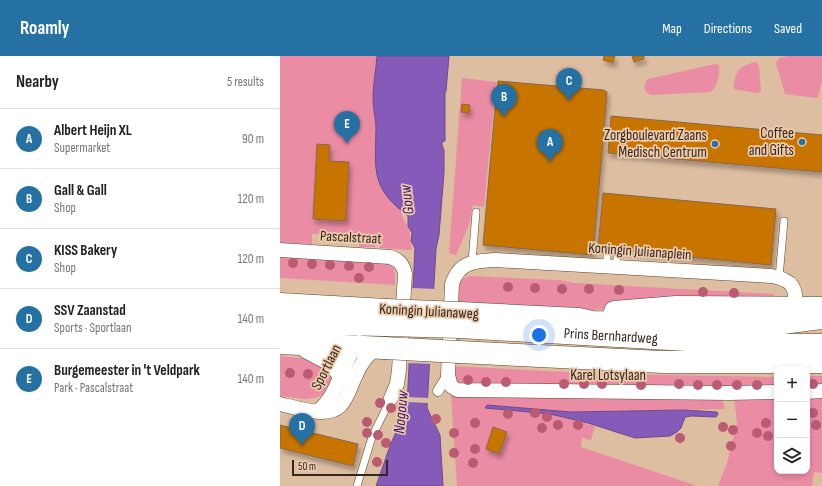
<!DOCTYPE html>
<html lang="en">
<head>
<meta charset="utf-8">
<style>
  body { margin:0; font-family:"Sofia Sans Condensed",sans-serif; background:#f6f6f6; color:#222 }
  .controls { position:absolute; right:12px; bottom:12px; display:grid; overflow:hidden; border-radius:8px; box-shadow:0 2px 6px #0003 }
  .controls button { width:36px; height:36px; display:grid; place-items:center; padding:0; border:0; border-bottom:1px solid #e0e0e0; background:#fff; color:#222; font:20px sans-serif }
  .scale { position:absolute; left:12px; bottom:10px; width:96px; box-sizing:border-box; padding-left:4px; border:2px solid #34281d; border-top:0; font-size:11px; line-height:14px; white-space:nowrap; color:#34281d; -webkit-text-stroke:3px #eccbae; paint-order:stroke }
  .you { position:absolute; left:259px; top:279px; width:14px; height:14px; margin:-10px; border:3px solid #fff; border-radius:50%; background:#1a73e8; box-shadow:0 0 0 6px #1a73e833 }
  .badge { display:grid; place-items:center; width:26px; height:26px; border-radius:50%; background:#2671a4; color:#fff; font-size:13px; font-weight:700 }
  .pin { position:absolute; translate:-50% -33px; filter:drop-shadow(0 1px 2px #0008) }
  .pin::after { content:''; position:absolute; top:21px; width:14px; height:12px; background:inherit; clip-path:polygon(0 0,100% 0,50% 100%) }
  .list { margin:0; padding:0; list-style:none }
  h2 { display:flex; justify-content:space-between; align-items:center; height:52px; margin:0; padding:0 16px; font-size:17px }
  h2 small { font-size:13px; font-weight:400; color:#767676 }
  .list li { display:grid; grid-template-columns:26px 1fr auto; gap:12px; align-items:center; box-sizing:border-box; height:60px; padding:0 16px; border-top:1px solid #e0e0e0 }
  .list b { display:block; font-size:15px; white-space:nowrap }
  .list p { margin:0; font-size:13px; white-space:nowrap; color:#767676 }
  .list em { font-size:13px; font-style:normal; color:#767676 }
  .icon { flex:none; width:22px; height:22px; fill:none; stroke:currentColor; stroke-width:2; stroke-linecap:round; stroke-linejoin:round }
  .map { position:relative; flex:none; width:542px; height:430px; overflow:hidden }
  header { display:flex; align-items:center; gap:24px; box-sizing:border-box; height:56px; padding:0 20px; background:#2671a4; color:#fff }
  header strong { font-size:19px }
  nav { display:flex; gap:22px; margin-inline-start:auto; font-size:14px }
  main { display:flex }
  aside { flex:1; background:#fff }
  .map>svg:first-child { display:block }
</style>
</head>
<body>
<header>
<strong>Roamly</strong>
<nav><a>Map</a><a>Directions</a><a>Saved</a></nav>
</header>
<main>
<aside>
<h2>Nearby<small>5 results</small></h2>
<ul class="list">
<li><span class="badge">A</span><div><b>Albert Heijn XL</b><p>Supermarket</p></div><em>90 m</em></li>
<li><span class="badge">B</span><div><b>Gall &amp; Gall</b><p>Shop</p></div><em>120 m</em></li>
<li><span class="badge">C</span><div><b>KISS Bakery</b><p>Shop</p></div><em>120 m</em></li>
<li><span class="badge">D</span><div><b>SSV Zaanstad</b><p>Sports · Sportlaan</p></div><em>140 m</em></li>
<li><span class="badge">E</span><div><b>Burgemeester in 't Veldpark</b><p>Park · Pascalstraat</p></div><em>140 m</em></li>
</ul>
</aside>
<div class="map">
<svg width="542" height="430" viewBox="0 0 542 430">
  <defs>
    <filter id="shadow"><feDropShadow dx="2.5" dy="4.5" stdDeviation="2" flood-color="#0004"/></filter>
  </defs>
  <rect width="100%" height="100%" fill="#debea1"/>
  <g fill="#eb8ca5">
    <path d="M0,0H147L122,160L129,173L132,194L100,192L101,181H94L95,191H79V180L32,178V188L0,187Z"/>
    <path d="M508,0H542V24L538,41L536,42L505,38L496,7L499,2Z"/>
    <path d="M474,6L477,7L479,10L481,35L478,37L457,34L454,33C453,29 454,26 455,23C457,11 464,10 474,6Z"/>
    <path d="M435,8L439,9C440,17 438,32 430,36L371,39C363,36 364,32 366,25L368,23Z"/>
    <path d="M182,22L216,26L204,151L193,149L189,169L176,199L169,197Z"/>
    <path d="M0,200L108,207L113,210L115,218V229L0,222Z"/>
    <path d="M190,220L280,224L295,227L495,238L492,242L400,246L301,255L179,250V232L182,223Z"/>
    <path d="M0,300L39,304L51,316V324L48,333L42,339L35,342L25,343L0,340Z"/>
    <path d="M170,310L329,318L497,321V331L176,327Z"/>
    <rect x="527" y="320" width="15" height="10"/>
    <path d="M231,338L442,343L445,353L291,356L207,349L270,358L315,370L311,384L302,382L301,391L417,430H177L171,339Z"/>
    <path d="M542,339V417L534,416L532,430H438L447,407L457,367L454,342L497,340V415H527V340Z"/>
  </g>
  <g fill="#855ab8" stroke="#6d4b8a">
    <path d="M97,0H169L166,35L165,37V85L162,86V89L164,94V117L159,179L156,193L147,352L160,379L163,430H96L110,390L127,350L135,192L131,185L132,177L128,170V160C91,132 95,115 96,73C96,63 93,53 93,43C93,28 96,14 97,0Z"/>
    <path d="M207,349L291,356L404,354L437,356L438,358L436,361L412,360L405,361L401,372L397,376L390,380L355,382L308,367L270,358L205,352Z"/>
  </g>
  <g fill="#debea1">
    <path d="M132,232L157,233L153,308L128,307Z"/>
    <path d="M127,341L150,342L149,347L127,346Z"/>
  </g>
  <g fill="#c87501" stroke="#85684e" filter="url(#shadow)">
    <path d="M324,0H335L333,7L323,4Z"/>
    <path d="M352,0H364V3L354,6Z"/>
    <path d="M218,25L324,34L327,36L322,97L313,197L311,199L203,189L216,40Z"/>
    <path d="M182,48L190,49L189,57L181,56Z"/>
    <path d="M331,60L542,79V116L328,97Z"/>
    <path d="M37,88L50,89L49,105L69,106L66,165L33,163Z"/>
    <path d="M323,137L496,153L491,209L318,192Z"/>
    <path d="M0,369L78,388L73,410L0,392Z"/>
    <path d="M213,371L227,376L219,398L206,393Z"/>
  </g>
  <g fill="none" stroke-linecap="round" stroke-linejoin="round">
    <defs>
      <g id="service">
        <path d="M192,206L196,156"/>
        <path d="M326,210L328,193"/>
        <path d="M336,211L338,194"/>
        <path d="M499,222L504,165"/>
        <path d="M77,430L92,381L111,342"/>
      </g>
      <path id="pedestrian" d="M158,335L168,319"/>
      <g id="minor">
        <path d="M0,194L110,201C119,204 123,208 125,218L119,314L117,328L111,342"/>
        <path d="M497,336L450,337L177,334L171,330L168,319L172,228C179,206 194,205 215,204L492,220C514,225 515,230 516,251"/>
        <path d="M527,336L542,335"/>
        <path d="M0,348C15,351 47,363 60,350C68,342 71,328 76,319C80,309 87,299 96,292"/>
        <path d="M38,355C60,337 61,306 79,286"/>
      </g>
      <g id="secondary">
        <path d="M0,247L106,253"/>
        <path d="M334,255L396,250L542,251"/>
        <path d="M180,256L299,262L312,265L484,269L503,268L542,263"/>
      </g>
      <g id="primary">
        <path d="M0,267L105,269"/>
        <path id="s1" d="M180,271L494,289H542"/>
        <path d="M0,287L104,292"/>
        <path d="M28,292L51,304L62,316"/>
        <path d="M179,296L383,306H542"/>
      </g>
    </defs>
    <use href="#service" stroke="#5f442b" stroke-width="8"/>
    <use href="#pedestrian" stroke="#5f442b" stroke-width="11"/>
    <use href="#minor" stroke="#5f442b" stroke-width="15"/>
    <use href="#secondary" stroke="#5f442b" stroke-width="21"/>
    <use href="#primary" stroke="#5f442b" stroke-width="23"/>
    <use href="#service" stroke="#fff" stroke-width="7"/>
    <use href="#pedestrian" stroke="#fff" stroke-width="10"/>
    <use href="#minor" stroke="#fff" stroke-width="14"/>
    <use href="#secondary" stroke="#fff" stroke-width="20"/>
    <use href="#primary" stroke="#fff" stroke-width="22"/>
    <defs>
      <path id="secondary-bridge" d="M106,253L180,256"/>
      <g id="primary-bridge">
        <path d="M105,269L180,271"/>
        <path d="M104,292L179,296"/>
      </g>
    </defs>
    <use href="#secondary-bridge" stroke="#5f442b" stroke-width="21" stroke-linecap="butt"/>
    <use href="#primary-bridge" stroke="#5f442b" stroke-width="23" stroke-linecap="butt"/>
    <use href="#secondary-bridge" stroke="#fff" stroke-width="20"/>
    <use href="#primary-bridge" stroke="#fff" stroke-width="22"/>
  </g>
  <g fill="#ba5b72">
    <circle cx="13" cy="207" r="5"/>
    <circle cx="32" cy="208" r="5"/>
    <circle cx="50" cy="209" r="5"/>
    <circle cx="69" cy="210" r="5"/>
    <circle cx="89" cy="211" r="5"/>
    <circle cx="79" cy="222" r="5"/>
    <circle cx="228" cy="231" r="5"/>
    <circle cx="255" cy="232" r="5"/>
    <circle cx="282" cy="233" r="5"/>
    <circle cx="309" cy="233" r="5"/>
    <circle cx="339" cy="234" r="5"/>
    <circle cx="423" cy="236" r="5"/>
    <circle cx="454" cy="237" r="5"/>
    <circle cx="10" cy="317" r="5"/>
    <circle cx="28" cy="318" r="5"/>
    <circle cx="188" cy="324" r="5"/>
    <circle cx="206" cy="326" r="5"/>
    <circle cx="226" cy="326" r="5"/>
    <circle cx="284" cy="328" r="5"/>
    <circle cx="304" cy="328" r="5"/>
    <circle cx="322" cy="328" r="5"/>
    <circle cx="399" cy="328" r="5"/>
    <circle cx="533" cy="328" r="5"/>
    <circle cx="361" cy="329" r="5"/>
    <circle cx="418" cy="329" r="5"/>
    <circle cx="437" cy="329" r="5"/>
    <circle cx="457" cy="329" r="5"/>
    <circle cx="477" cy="329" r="5"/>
    <circle cx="100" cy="347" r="5"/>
    <circle cx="122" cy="351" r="5"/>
    <circle cx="111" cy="352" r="5"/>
    <circle cx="255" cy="357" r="5"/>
    <circle cx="533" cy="357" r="5"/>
    <circle cx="228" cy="358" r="5"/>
    <circle cx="267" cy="361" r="5"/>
    <circle cx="156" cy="363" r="5"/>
    <circle cx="87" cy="366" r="5"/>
    <circle cx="195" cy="367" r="5"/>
    <circle cx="486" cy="367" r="5"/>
    <circle cx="278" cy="369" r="5"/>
    <circle cx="298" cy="369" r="5"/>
    <circle cx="536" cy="369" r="5"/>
    <circle cx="443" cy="371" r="5"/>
    <circle cx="262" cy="372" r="5"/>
    <circle cx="453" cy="374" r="5"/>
    <circle cx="87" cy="377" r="5"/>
    <circle cx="174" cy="377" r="5"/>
    <circle cx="477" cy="377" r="5"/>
    <circle cx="98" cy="379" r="5"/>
    <circle cx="488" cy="380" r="5"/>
    <circle cx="400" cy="382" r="5"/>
    <circle cx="106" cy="387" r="5"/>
    <circle cx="451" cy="390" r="5"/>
    <circle cx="195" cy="393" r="5"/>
    <circle cx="174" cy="397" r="5"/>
    <circle cx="97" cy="406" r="5"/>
    <circle cx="193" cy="407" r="5"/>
  </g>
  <g fill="#2671a4" stroke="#eccbae" stroke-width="1.5">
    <circle cx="522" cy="86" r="4"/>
    <circle cx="435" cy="88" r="4"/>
  </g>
  <g text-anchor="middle" stroke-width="3.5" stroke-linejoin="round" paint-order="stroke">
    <g font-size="15" fill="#34281d" stroke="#eccbae" text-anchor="end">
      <text x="514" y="82">Coffee<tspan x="514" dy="17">and Gifts</tspan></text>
      <text x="427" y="84">Zorgboulevard Zaans<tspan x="427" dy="17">Medisch Centrum</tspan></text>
    </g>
    <g font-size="15" fill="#34281d" stroke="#eccbae">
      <text transform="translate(71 181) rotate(3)" y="5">Pascalstraat</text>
      <text transform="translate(360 195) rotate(4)" y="5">Koningin Julianaplein</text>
      <text transform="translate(149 255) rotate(3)" y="5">Koningin Julianaweg</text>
      <text dy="5" stroke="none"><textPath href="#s1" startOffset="151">Prins Bernhardweg</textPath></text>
      <text transform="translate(46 311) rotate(-63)" y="5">Sportlaan</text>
      <text x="328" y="324">Karel Lotsylaan</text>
    </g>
    <g font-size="16" font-style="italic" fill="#41126a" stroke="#eccbae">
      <text transform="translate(126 144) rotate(-97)" y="6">Gouw</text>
      <text transform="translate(120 356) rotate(-85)" y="6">Nagouw</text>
    </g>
  </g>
</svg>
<div class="controls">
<button>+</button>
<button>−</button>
<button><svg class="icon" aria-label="layers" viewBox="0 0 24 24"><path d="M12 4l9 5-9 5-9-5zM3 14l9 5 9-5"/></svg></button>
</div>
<div class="scale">50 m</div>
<div class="you"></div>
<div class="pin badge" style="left:270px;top:106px">A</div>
<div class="pin badge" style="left:224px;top:61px">B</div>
<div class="pin badge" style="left:289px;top:45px">C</div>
<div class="pin badge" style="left:22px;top:390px">D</div>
<div class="pin badge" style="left:67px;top:88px">E</div>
</div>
</main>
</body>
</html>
